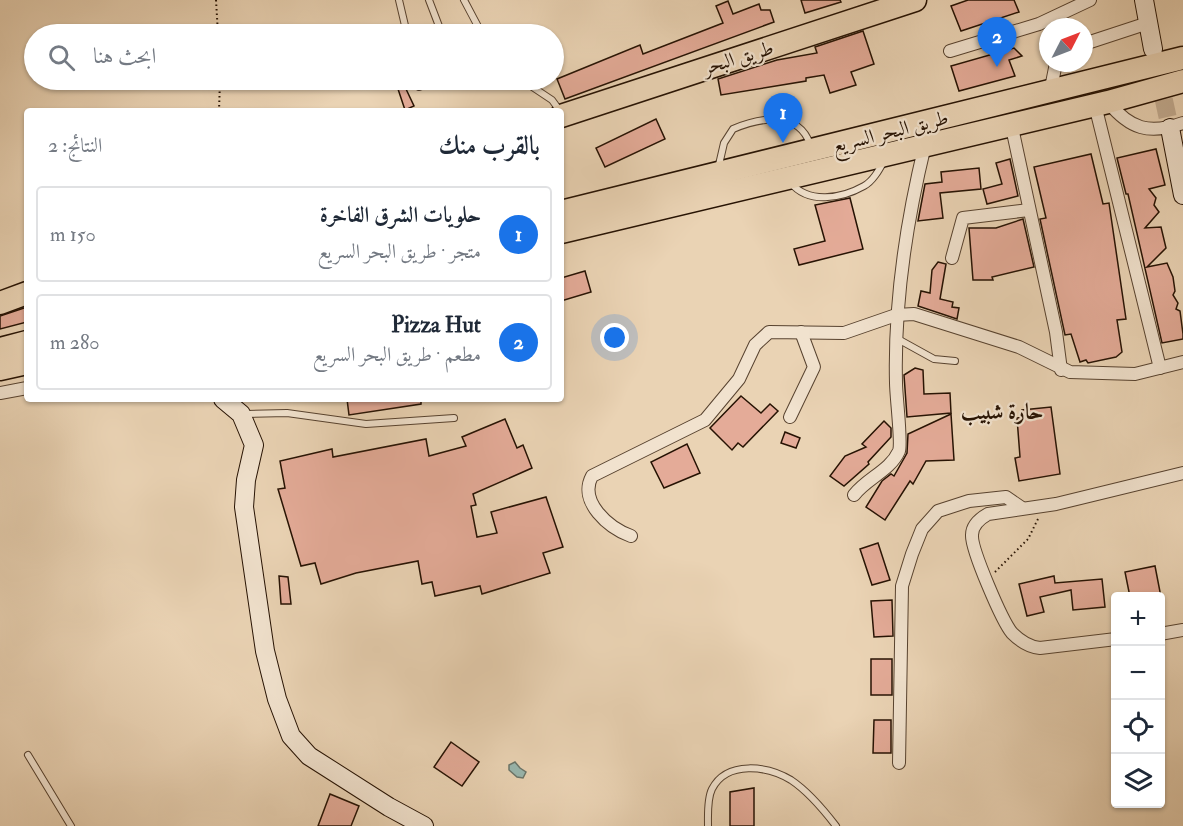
<!DOCTYPE html>
<html lang="ar">
<head>
<meta charset="utf-8">
<style>
  body { margin:0; font-family:"IM FELL Double Pica",Amiri,serif; background:#f2f2f3; color:#1f2937; direction:rtl }
  .controls { position:absolute; right:18px; bottom:18px; display:grid; overflow:hidden; border-radius:6px; box-shadow:0 2px 4px #0004 }
  .controls button { width:54px; height:54px; display:grid; place-items:center; padding:0; border:0; border-bottom:2px solid #e0e1e3; background:#fff; color:#1f2937; font:30px sans-serif }
  .compass { position:absolute; left:1039px; top:18px; width:54px; height:54px; border-radius:50%; background:#fff; box-shadow:0 2px 4px #0004; rotate:48deg }
  .you { position:absolute; left:615px; top:338px; width:21px; height:21px; margin:-15px; border:4px solid #fff; border-radius:50%; background:#1a73e8; box-shadow:0 0 0 9px #1a73e833 }
  .badge { display:grid; place-items:center; width:39px; height:39px; border-radius:50%; background:#1a73e8; color:#fff; font-size:20px; font-weight:700 }
  .pin { position:absolute; translate:-50% -50px; filter:drop-shadow(0 2px 3px #0008) }
  .pin::after { content:''; position:absolute; top:32px; width:21px; height:18px; background:inherit; clip-path:polygon(0 0,100% 0,50% 100%) }
  .list { margin:0; padding:0; list-style:none }
  h2 { display:flex; justify-content:space-between; align-items:center; height:78px; margin:0; padding:0 24px; font-size:26px }
  h2 small { font-size:20px; font-weight:400; color:#747a83 }
  .list li { display:grid; grid-template-columns:39px 1fr auto; gap:18px; align-items:center; box-sizing:border-box; height:96px; margin:0 12px 12px; padding:0 12px; border:2px solid #e0e1e3; border-radius:6px }
  .list b { display:block; font-size:22px; white-space:nowrap }
  .list p { margin:0; font-size:20px; white-space:nowrap; color:#747a83 }
  .list em { font-size:20px; font-style:normal; color:#747a83 }
  .icon { flex:none; width:33px; height:33px; fill:none; stroke:currentColor; stroke-width:2; stroke-linecap:round; stroke-linejoin:round }
  .map { position:relative; flex:none; width:1183px; height:826px; overflow:hidden; direction:ltr }
  .search { position:absolute; background:#fff; box-shadow:0 2px 4px #0004; left:24px; top:24px; width:540px; height:66px; display:flex; align-items:center; gap:15px; box-sizing:border-box; padding:0 21px; border-radius:33px; color:#747a83; font-size:22px }
  .panel { position:absolute; background:#fff; box-shadow:0 2px 4px #0004; left:24px; top:108px; width:540px; height:294px; border-radius:6px; direction:rtl }
  .map>svg:first-child { display:block }
</style>
</head>
<body>
<div class="map">
<svg width="1183" height="826" viewBox="0 0 1183 826">
  <rect width="100%" height="100%" fill="#ead3b4"/>
  <filter id="stains"><feTurbulence type="fractalNoise" baseFrequency=".00333" numOctaves="4"/><feColorMatrix values="0 0 0 0 .2 0 0 0 0 .09 0 0 0 0 .02 0 0 0 .5 -.17"/></filter>
  <radialGradient id="worn" r=".72"><stop offset=".6" stop-color="#630" stop-opacity="0"/><stop offset="1" stop-color="#630" stop-opacity=".3"/></radialGradient>
  <path fill="#98b7af" stroke="#6a756a" stroke-width="1.5" d="M515,762L520,768L526,772L523,778L517,777L509,770V765Z"/>
  <g fill="#e4ab98" stroke="#261203" stroke-width="1.5">
    <path d="M801,0H840L841,2L805,13Z"/>
    <path d="M968,0H1014L1019,12L961,31L951,6Z"/>
    <path d="M728,1L733,14L759,4L761,10H770L774,22L565,99L557,79L640,45L643,54L723,23L716,6Z"/>
    <path d="M863,31L874,64L851,72L856,85L830,93L824,75L806,78V81L721,95L718,79L777,60L817,53L815,47Z"/>
    <path d="M1014,48L1022,56L1009,60L1015,76L959,91L951,66Z"/>
    <path d="M395,80H407L409,88L406,89L414,106L405,110Z"/>
    <path d="M656,119L665,139L605,167L596,148Z"/>
    <path d="M1156,149L1165,185L1149,189L1156,198L1154,205L1159,212L1145,228L1161,227L1166,248L1147,267L1167,263L1173,277L1175,291L1173,295L1178,303L1176,309L1180,311L1183,334V339L1162,343L1128,194H1126L1117,158Z"/>
    <path d="M1091,154L1103,204L1109,203L1126,319L1117,320L1122,352L1116,357L1088,363L1086,360L1080,362L1071,334L1065,335L1040,219L1046,218L1034,167Z"/>
    <path d="M1010,159L1018,196L987,204L983,189L1002,184L996,163Z"/>
    <path d="M979,168L981,189L940,193L943,218L918,221L925,184L942,182L941,172Z"/>
    <path d="M850,198L863,249L799,265L794,249L825,241L815,205Z"/>
    <path d="M1023,219L1034,267L992,277L993,280H973L969,228H996Z"/>
    <path d="M938,262L946,264L940,299L953,302L952,307L959,308L957,319L918,306L921,291L930,293L932,270Z"/>
    <path d="M585,271L591,292L561,301V278Z"/>
    <path d="M27,307V322L0,329V316Z"/>
    <path d="M915,368L923,370L924,394L950,393L951,413L907,417L904,375Z"/>
    <path d="M741,396L761,413L770,404L778,411L743,447L738,443L732,450L710,428Z"/>
    <path d="M347,399H421V404L349,415Z"/>
    <path d="M1051,407L1060,474L1019,481L1015,458L1020,457L1017,418L1022,417V410Z"/>
    <path d="M951,414L954,460L926,461L913,484L910,481L885,520L866,507L882,481L891,474L894,476L907,453L908,434Z"/>
    <path d="M505,419L517,448L523,445L532,468L473,494L476,505L471,506L477,537L497,533L491,512L546,497L563,547L543,553L550,573L482,594L480,586L435,596L432,582L422,584L418,561L356,573L321,584L315,563L301,566L278,489L285,488L280,461L332,449L333,457L426,439L429,456L466,446L462,437Z"/>
    <path d="M884,421L891,428V437L868,462L869,464L844,486L830,476L845,456L866,447L862,444Z"/>
    <path d="M785,432L800,438L796,448L781,443Z"/>
    <path d="M687,444L700,473L664,488L651,462Z"/>
    <path d="M878,543L890,580L872,585L860,549Z"/>
    <path d="M1155,566L1161,597H1130L1125,572Z"/>
    <path d="M279,576L288,577L291,604H281Z"/>
    <path d="M1054,576L1055,583L1102,579L1105,607L1073,610L1071,590L1040,597L1044,612L1027,616L1019,584Z"/>
    <path d="M892,600L893,636L874,637L871,601Z"/>
    <rect x="871" y="659" width="21" height="36"/>
    <path d="M874,720H891V753H873Z"/>
    <path d="M451,742L479,762L462,786L434,767Z"/>
    <path d="M754,788V826H730V792Z"/>
    <path d="M330,794L359,806L351,826H318Z"/>
  </g>
  <g fill="none" stroke-linecap="round" stroke-linejoin="round">
    <path stroke="#c3ac91" stroke-width="18" stroke-dasharray="18 9" stroke-linecap="butt" d="M1158,73L1170,128"/>
    <defs>
      <g id="lane">
        <path d="M399,0L407,34"/>
        <path d="M429,0L442,34"/>
        <path d="M464,0L482,34"/>
        <path d="M417,80L419,87L436,80"/>
        <path d="M522,80L552,100L560,111"/>
        <path d="M718,169L724,143L733,129C759,118 798,110 810,144"/>
        <path d="M791,183C808,204 841,199 864,186C873,181 879,170 884,161"/>
        <path d="M896,338L934,359L955,361"/>
        <path d="M245,414L287,413L366,424L454,418"/>
        <path d="M28,755L71,826"/>
        <path d="M708,826C708,816 707,799 712,789C727,760 768,766 791,780C809,792 823,809 836,826"/>
      </g>
      <g id="street">
        <path d="M1084,44L1148,23"/>
        <path d="M950,51L1039,24L1090,0"/>
        <path d="M1050,93L1056,63"/>
        <path d="M1108,102C1130,129 1149,135 1183,123"/>
        <path d="M1095,105L1160,368"/>
        <path d="M1011,123L1056,332L1061,370"/>
        <path d="M952,258L963,218L1029,210"/>
        <path d="M0,393L27,388"/>
        <path d="M790,417L814,367L801,332"/>
        <path d="M854,495C867,478 890,471 899,451C902,443 896,396 896,383C894,302 906,223 925,145"/>
        <path d="M631,536C609,528 578,502 592,476L705,420L739,379L755,345L769,332L844,333L896,315L914,314L1019,347L1070,372L1135,374L1183,362"/>
        <path d="M1160,634L1183,630"/>
        <path d="M1116,639L1040,648C1029,647 1020,641 1012,633C1002,621 971,549 972,535C972,525 981,518 988,514L1056,504L1183,473"/>
        <path d="M899,763L902,586L912,554L922,529L938,511L969,501L1006,497L1022,508"/>
      </g>
      <g id="secondary">
        <path d="M1144,0L1153,49"/>
        <path d="M1170,128L1183,195"/>
        <path d="M223,399L241,414L254,445L246,480L244,507L265,651L277,699L291,736L309,756L389,807L424,826"/>
      </g>
      <g id="highway">
        <path d="M561,116L915,0"/>
        <path d="M561,212L1183,58"/>
        <path d="M561,232L1108,102L1183,81"/>
        <path d="M0,303L27,293"/>
        <path d="M0,349L27,342"/>
        <path d="M0,369L27,363"/>
      </g>
    </defs>
    <use href="#lane" stroke="#57422f" stroke-width="8"/>
    <use href="#street" stroke="#57422f" stroke-width="14"/>
    <use href="#secondary" stroke="#261203" stroke-width="20"/>
    <use href="#highway" stroke="#261203" stroke-width="25"/>
    <g stroke="#261203" stroke-width="2" stroke-dasharray="1.5 3" stroke-linecap="butt">
      <path d="M216,0L218,34"/>
      <path d="M219,111L220,80"/>
      <path d="M995,572L1028,539L1038,519"/>
    </g>
    <use href="#lane" stroke="#f1e2ce" stroke-width="6"/>
    <use href="#street" stroke="#f1e2ce" stroke-width="12"/>
    <use href="#secondary" stroke="#f1e2ce" stroke-width="18"/>
    <use href="#highway" stroke="#ead3b4" stroke-width="22"/>
  </g>
  <g text-anchor="middle" stroke-width="4.5" stroke-linejoin="round" paint-order="stroke">
    <g font-size="20" fill="#261203" stroke="#f1e2ce">
      <text transform="translate(738 57) rotate(-17)" y="7">طريق البحر</text>
      <text transform="translate(890 131) rotate(-14)" y="7">طريق البحر السريع</text>
    </g>
    <g font-size="22" font-weight="bold" fill="#261203" stroke="#f1e2ce">
      <text x="1002" y="419">حارة شبيب</text>
    </g>
  </g>
  <rect width="100%" height="100%" filter="url(#stains)"/>
  <rect width="100%" height="100%" fill="url(#worn)"/>
</svg>
<div class="controls">
<button>+</button>
<button>−</button>
<button><svg class="icon" aria-label="locate" viewBox="0 0 24 24"><circle cx="12" cy="12" r="6"/><path d="M12 2v4M12 18v4M2 12h4M18 12h4"/></svg></button>
<button><svg class="icon" aria-label="layers" viewBox="0 0 24 24"><path d="M12 4l9 5-9 5-9-5zM3 14l9 5 9-5"/></svg></button>
</div>
<svg class="compass" viewBox="-18 -18 36 36"><path d="M0-13l5 13h-10z" fill="#e53935"/><path d="M0 13l5-13h-10z" fill="#747a83"/></svg>
<div class="you"></div>
<div class="pin badge" style="left:783px;top:143px">1</div>
<div class="pin badge" style="left:997px;top:67px">2</div>
<div class="search"><svg class="icon" aria-label="search" viewBox="0 0 24 24"><circle cx="10" cy="10" r="6"/><path d="M15 15l6 6"/></svg>ابحث هنا</div>
<section class="panel">
<h2>بالقرب منك<small>النتائج: 2</small></h2>
<ul class="list">
<li><span class="badge">1</span><div><b>حلويات الشرق الفاخرة</b><p>متجر · طريق البحر السريع</p></div><em>150 m</em></li>
<li><span class="badge">2</span><div><b>Pizza Hut</b><p>مطعم · طريق البحر السريع</p></div><em>280 m</em></li>
</ul>
</section>
</div>
</body>
</html>
